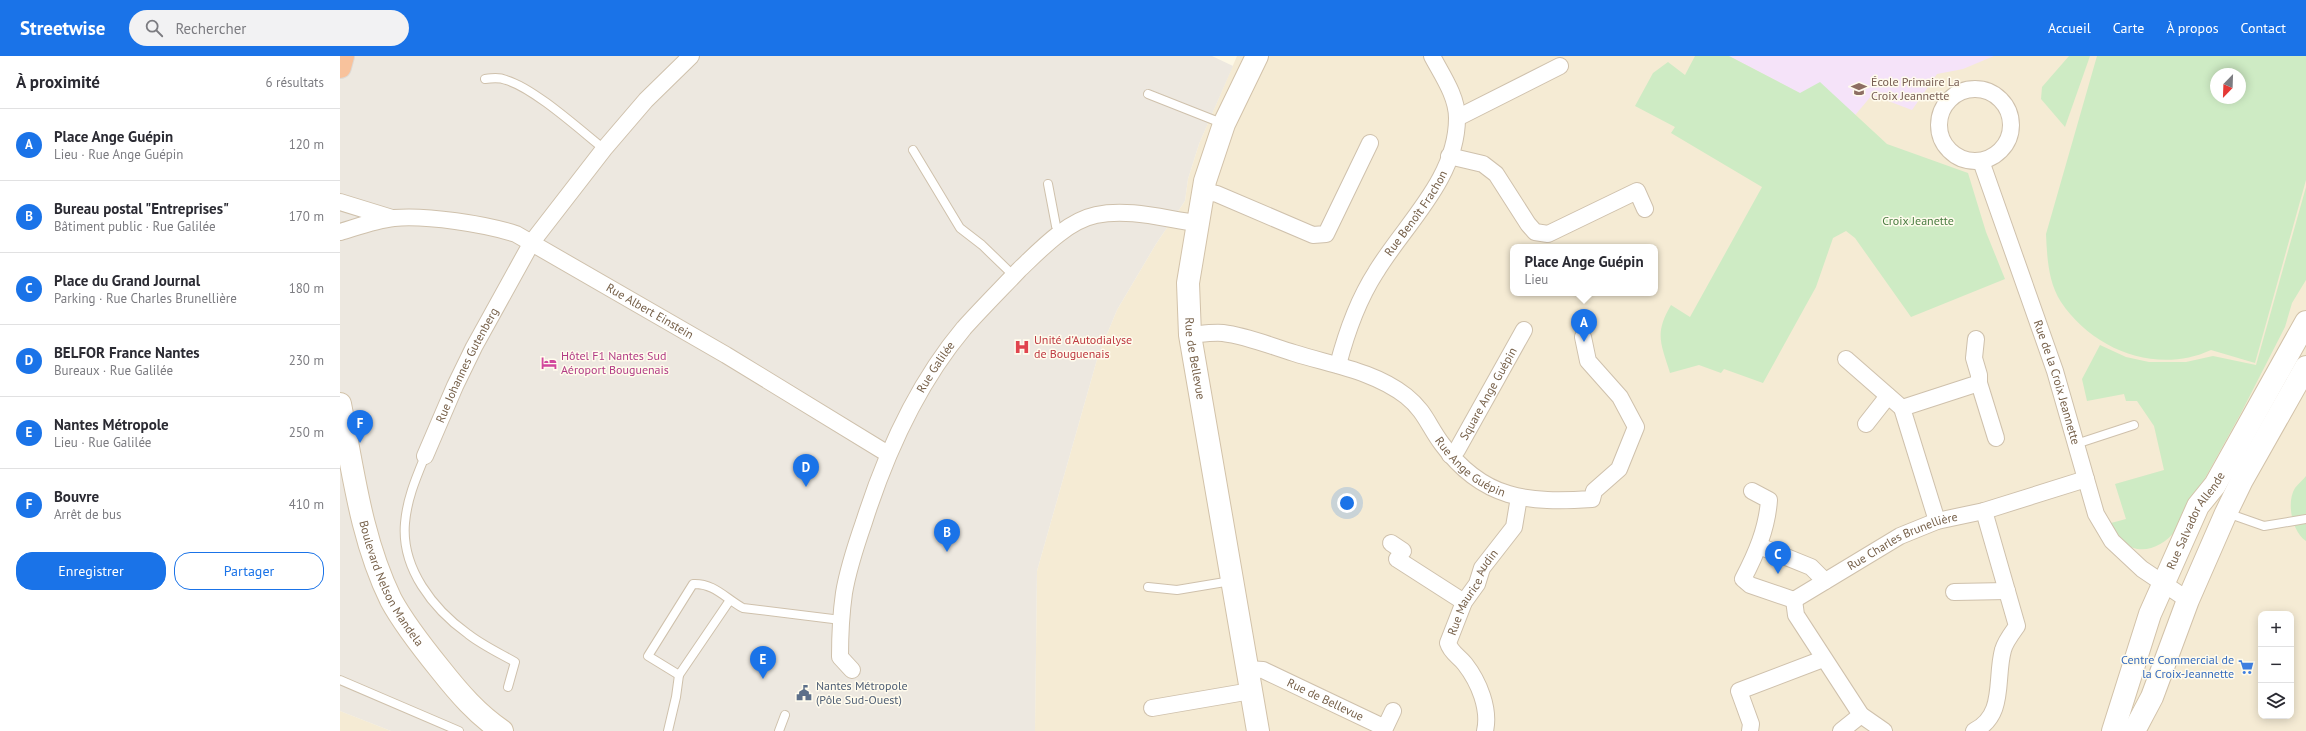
<!DOCTYPE html>
<html lang="fr">
<head>
<meta charset="utf-8">
<style>
  body { margin:0; font-family:"PT Sans",sans-serif; background:#f2f2f3; color:#2b2b33 }
  .controls { position:absolute; right:12px; bottom:12px; display:grid; overflow:hidden; border-radius:8px; box-shadow:0 2px 10px #0003 }
  .controls button { width:36px; height:36px; display:grid; place-items:center; padding:0; border:0; border-bottom:1px solid #e1e1e2; background:#fff; color:#2b2b33; font:20px sans-serif }
  .compass { position:absolute; left:1870px; top:12px; width:36px; height:36px; border-radius:50%; background:#fff; box-shadow:0 2px 10px #0003; rotate:203deg }
  .you { position:absolute; left:1007px; top:447px; width:14px; height:14px; margin:-10px; border:3px solid #fff; border-radius:50%; background:#1a73e8; box-shadow:0 0 0 6px #1a73e833 }
  .badge { display:grid; place-items:center; width:26px; height:26px; border-radius:50%; background:#1a73e8; color:#fff; font-size:13px; font-weight:700 }
  .pin { position:absolute; translate:-50% -33px; filter:drop-shadow(0 1px 2px #0008) }
  .pin::after { content:''; position:absolute; top:21px; width:14px; height:12px; background:inherit; clip-path:polygon(0 0,100% 0,50% 100%) }
  .popup { position:absolute; left:1170px; top:188px; width:148px; height:52px; box-sizing:border-box; display:grid; place-content:center; border-radius:8px; background:#fff; filter:drop-shadow(0 1px 3px #0005); font-size:13px; white-space:nowrap; color:#7c7c81 }
  .popup b { font-size:15px; color:#2b2b33 }
  .popup::after { content:''; position:absolute; left:50%; top:100%; margin-left:-8px; border:8px solid transparent; border-top-color:#fff }
  .list { margin:0; padding:0; list-style:none }
  h2 { display:flex; justify-content:space-between; align-items:center; height:52px; margin:0; padding:0 16px; font-size:17px }
  h2 small { font-size:13px; font-weight:400; color:#7c7c81 }
  .list li { display:grid; grid-template-columns:26px 1fr auto; gap:12px; align-items:center; box-sizing:border-box; height:72px; padding:0 16px; border-top:1px solid #e1e1e2 }
  .list b { display:block; font-size:15px; white-space:nowrap }
  .list p { margin:0; font-size:13px; white-space:nowrap; color:#7c7c81 }
  .list em { font-size:13px; font-style:normal; color:#7c7c81 }
  .actions { display:flex; gap:8px; padding:12px 16px }
  .actions a { flex:1; padding:9px 0; border:1px solid #1a73e8; border-radius:16px; text-align:center; font-size:14px; color:#1a73e8 }
  .actions .main { background:#1a73e8; color:#fff }
  .icon { flex:none; width:22px; height:22px; fill:none; stroke:currentColor; stroke-width:2; stroke-linecap:round; stroke-linejoin:round }
  .map { position:relative; flex:none; width:1966px; height:675px; overflow:hidden }
  header { display:flex; align-items:center; gap:24px; box-sizing:border-box; height:56px; padding:0 20px; background:#1a73e8; color:#fff }
  header strong { font-size:19px }
  nav { display:flex; gap:22px; margin-inline-start:auto; font-size:14px }
  .search { width:280px; height:36px; background:#f2f2f3; display:flex; align-items:center; gap:10px; box-sizing:border-box; padding:0 14px; border-radius:22px; color:#7c7c81; font-size:15px }
  main { display:flex }
  aside { flex:1; background:#fff }
  .map>svg:first-child { display:block }
</style>
</head>
<body>
<header>
<strong>Streetwise</strong>
<div class="search"><svg class="icon" aria-label="search" viewBox="0 0 24 24"><circle cx="10" cy="10" r="6"/><path d="M15 15l6 6"/></svg>Rechercher</div>
<nav><a>Accueil</a><a>Carte</a><a>À propos</a><a>Contact</a></nav>
</header>
<main>
<aside>
<h2>À proximité<small>6 résultats</small></h2>
<ul class="list">
<li><span class="badge">A</span><div><b>Place Ange Guépin</b><p>Lieu · Rue Ange Guépin</p></div><em>120 m</em></li>
<li><span class="badge">B</span><div><b>Bureau postal &quot;Entreprises&quot;</b><p>Bâtiment public · Rue Galilée</p></div><em>170 m</em></li>
<li><span class="badge">C</span><div><b>Place du Grand Journal</b><p>Parking · Rue Charles Brunellière</p></div><em>180 m</em></li>
<li><span class="badge">D</span><div><b>BELFOR France Nantes</b><p>Bureaux · Rue Galilée</p></div><em>230 m</em></li>
<li><span class="badge">E</span><div><b>Nantes Métropole</b><p>Lieu · Rue Galilée</p></div><em>250 m</em></li>
<li><span class="badge">F</span><div><b>Bouvre</b><p>Arrêt de bus</p></div><em>410 m</em></li>
</ul>
<div class="actions"><a class="main">Enregistrer</a><a>Partager</a></div>
</aside>
<div class="map">
<svg width="1966" height="675" viewBox="0 0 1966 675">
  <rect width="100%" height="100%" fill="#fdf8e6"/>
  <g fill="#f5ebd4" fill-rule="evenodd">
    <path d="M897,0H1966V675H695L697,515L758,300L777,254L816,188L845,145L848,123L859,88ZM1876,18H1900V42H1876ZM1173,191H1315V237H1173ZM1921,558H1951V660H1921Z"/>
    <path d="M0,655L51,675H0Z"/>
  </g>
  <path fill="#ede8e0" d="M0,0H872L893,10L859,88L848,123L845,145L816,188L777,254L758,300L697,515L695,675H51L0,655Z"/>
  <path fill="#f5e3f9" d="M1389,0H1654L1623,13L1597,18L1572,54L1532,39L1511,64Z"/>
  <g fill="#ceebc4" fill-rule="evenodd">
    <path d="M1355,0H1389L1460,37L1480,26L1547,88L1628,117L1646,176L1665,223L1571,261L1515,182L1506,175L1493,182L1476,231L1423,327L1384,313L1381,317L1359,309L1330,317C1321,287 1314,278 1331,249L1350,261L1422,131L1331,77L1335,71L1295,50L1313,17L1328,6L1345,19Z"/>
    <path d="M1729,0H1750L1725,71L1701,43L1702,31Z"/>
    <path d="M1757,0H1966V124L1915,307L1871,294C1817,319 1753,294 1721,246C1708,226 1707,200 1706,178ZM1876,18H1900V42H1876Z"/>
    <path d="M1966,131V224L1952,247L1945,271L1901,357L1837,473C1816,500 1784,502 1771,467L1786,463L1775,428L1824,414L1814,370L1797,345H1786L1784,338L1747,345L1742,323L1760,289L1786,301L1809,306H1846L1873,300L1916,309Z"/>
    <path d="M1966,420V485C1952,476 1946,446 1955,432C1958,428 1963,424 1966,420Z"/>
  </g>
  <g fill="none" stroke-linecap="round" stroke-linejoin="round">
    <defs>
      <g id="lane">
        <path d="M145,23C152,22 159,21 166,24C194,32 240,74 264,93"/>
        <path d="M808,38L884,68"/>
        <path d="M573,94L620,172L642,189L674,220"/>
        <path d="M708,128L716,170L721,178"/>
        <path d="M1736,388L1794,369"/>
        <path d="M85,400C76,422 67,443 65,467C61,512 93,553 128,578C142,589 159,597 175,606L168,631"/>
        <path d="M1887,457L1924,470L1966,463"/>
        <path d="M808,531L837,534L891,525"/>
        <path d="M390,544L339,619L308,600L353,528C374,527 385,542 403,552L501,564"/>
        <path d="M0,624L119,675"/>
        <path d="M328,675L336,641L339,619"/>
        <path d="M439,675L445,659"/>
      </g>
      <g id="street">
        <circle cx="1635" cy="69" r="36"/>
        <path d="M1117,62L1220,10"/>
        <path d="M1109,100L1143,108L1156,118L1188,168L1195,176L1208,178L1297,135L1305,153"/>
        <path id="s1" d="M1641,105L1715,315L1756,458L1772,485L1802,513L1848,544"/>
        <path d="M863,135L877,138L973,179L986,178L1030,87"/>
        <path d="M0,146L52,162"/>
        <path id="s2" d="M0,176C17,171 36,164 54,162C87,159 145,168 176,178L386,299L548,398"/>
        <path id="s3" d="M850,279C861,278 873,276 883,277C907,280 931,290 954,297C992,309 1034,315 1066,340C1085,355 1089,371 1102,388C1143,444 1188,447 1252,443L1254,435L1279,413L1296,371L1280,341L1248,305L1243,281"/>
        <path d="M1506,303L1562,352"/>
        <path id="s4" d="M998,309C1006,278 1018,244 1036,216C1065,168 1117,123 1117,62C1117,40 1102,19 1092,0"/>
        <path d="M1639,327L1656,382"/>
        <path d="M1526,368L1548,340"/>
        <path id="s5" d="M1110,399L1117,394L1184,274"/>
        <path id="s6" d="M85,400L115,330L134,291L192,186L264,93L306,44L351,0"/>
        <path d="M1412,435L1429,444C1427,473 1416,498 1403,523L1410,529L1454,544"/>
        <path d="M1597,465L1562,352L1639,327V319L1634,302L1636,283"/>
        <path d="M1051,487L1063,495L1057,503L1124,546"/>
        <path d="M1419,490L1471,511L1485,525"/>
        <path d="M1614,536L1667,535"/>
        <path id="s7" d="M1454,544L1560,480L1597,465L1644,455L1746,423"/>
        <path d="M1454,544L1456,559L1521,659L1544,675"/>
        <path id="s8" d="M907,613L923,614L1045,672L1053,655"/>
        <path id="s9" d="M512,614L500,601C500,579 501,558 504,537C508,513 516,489 524,466C546,397 577,328 624,272C642,252 661,233 679,214C700,194 727,165 756,159C789,152 825,163 857,167"/>
        <path d="M812,652L911,635"/>
        <path id="s10" d="M1145,675C1150,653 1139,626 1125,608C1119,600 1111,597 1108,587L1124,546L1137,528L1142,512L1174,471L1179,441"/>
        <path d="M1410,675L1411,668L1399,635L1483,603"/>
        <path d="M1501,675L1521,659"/>
        <path d="M1634,675C1666,659 1655,623 1663,594C1665,586 1672,577 1677,570L1644,455"/>
      </g>
      <g id="secondary">
        <path id="s11" d="M917,0L884,68L865,125L848,227L850,279L918,675"/>
        <path id="s12" d="M0,348C13,414 21,483 51,544C64,568 83,592 100,613C119,637 137,658 162,675"/>
        <path id="s13" d="M1773,675L1810,558L1858,450L1875,429L1966,266"/>
        <path d="M1794,675L1812,641L1848,544L1886,457L1902,424L1966,311"/>
      </g>
      <path id="highway" d="M0,11L3,0"/>
    </defs>
    <use href="#lane" stroke="#cfc1ac" stroke-width="10"/>
    <use href="#street" stroke="#cfc1ac" stroke-width="18"/>
    <use href="#secondary" stroke="#d2c2a9" stroke-width="24"/>
    <use href="#highway" stroke="#ded9d4" stroke-width="24"/>
    <use href="#lane" stroke="#fff" stroke-width="8"/>
    <use href="#street" stroke="#fff" stroke-width="16"/>
    <use href="#secondary" stroke="#fff" stroke-width="22"/>
    <use href="#highway" stroke="#f8c29c" stroke-width="22"/>
  </g>
  <defs>
    <symbol id="school-bare" viewBox="-9 -9 18 18"><path d="M0-5L7-2L0 1L-7-2ZM-4 1L0 2.5L4 1V4Q0 6-4 4Z" fill="#8d6e63" stroke="#fffbed" stroke-width="2.5" paint-order="stroke"/></symbol>
    <symbol id="hospital-bare" viewBox="-9 -9 18 18"><path d="M-5-5h3v3.5h4V-5h3V5h-3V1.5h-4V5h-3Z" fill="#e0444e" stroke="#fffbed" stroke-width="2.5" paint-order="stroke"/></symbol>
    <symbol id="hotel-bare" viewBox="-9 -9 18 18"><path d="M-6-4.5h1.5V1H6V5H4.5V3h-9V5H-6ZM-4 0a1.8 1.8 0 1 1 3.6 0ZM.5 0V-2.5h3Q6-2.5 6 0Z" fill="#d1479c" stroke="#fffbed" stroke-width="2.5" paint-order="stroke"/></symbol>
    <symbol id="supermarket-bare" viewBox="-9 -9 18 18"><path d="M-6-5.5h2.5l.6 2H6L4.5 2H-2.5L-4.4-4H-6ZM-1.5 3.2a1.3 1.3 0 1 0 .1 0ZM3 3.2a1.3 1.3 0 1 0 .1 0Z" fill="#3f7fe0" stroke="#fffbed" stroke-width="2.5" paint-order="stroke"/></symbol>
    <symbol id="civic-bare" viewBox="-9 -9 18 18"><path d="M-.6-6.5H3V-4.5H.6V-3L4-1V1h2V6H-6V1h2V-1L-.6-3ZM-1.2 2.5V6h2.4V2.5Z" fill="#5c6f8a" stroke="#fffbed" stroke-width="2.5" paint-order="stroke"/></symbol>
  </defs>
  <g fill-rule="evenodd">
    <use href="#school-bare" x="1508" y="22" width="22" height="22"/>
    <use href="#hospital-bare" x="671" y="280" width="22" height="22"/>
    <use href="#hotel-bare" x="198" y="296" width="22" height="22"/>
    <use href="#supermarket-bare" x="1895" y="600" width="22" height="22"/>
    <use href="#civic-bare" x="453" y="626" width="22" height="22"/>
  </g>
  <g text-anchor="middle" stroke-width="3" stroke-linejoin="round" paint-order="stroke">
    <g font-size="12" fill="#785e54" stroke="#fffbed" text-anchor="start">
      <text x="1531" y="30">École Primaire La<tspan x="1531" dy="14">Croix Jeannette</tspan></text>
    </g>
    <g font-size="12" fill="#77614a" stroke="#fffbed">
      <text dy="4" stroke="none"><textPath href="#s4" startOffset="172">Rue Benoît Frachon</textPath></text>
      <text dy="4" stroke="none"><textPath href="#s2" startOffset="334">Rue Albert Einstein</textPath></text>
      <text dy="4" stroke="none"><textPath href="#s11" startOffset="315">Rue de Bellevue</textPath></text>
      <text dy="4" stroke="none"><textPath href="#s6" startOffset="100">Rue Johannes Gutenberg</textPath></text>
      <text dy="4" stroke="none"><textPath href="#s9" startOffset="327">Rue Galilée</textPath></text>
      <text dy="4" stroke="none"><textPath href="#s1" startOffset="234">Rue de la Croix Jeannette</textPath></text>
      <text dy="4" stroke="none"><textPath href="#s5" startOffset="73">Square Ange Guépin</textPath></text>
      <text dy="4" stroke="none"><textPath href="#s3" startOffset="325">Rue Ange Guépin</textPath></text>
      <text dy="4" stroke="none"><textPath href="#s13" startOffset="227">Rue Salvador Allende</textPath></text>
      <text dy="4" stroke="none"><textPath href="#s7" startOffset="124">Rue Charles Brunellière</textPath></text>
      <text dy="4" stroke="none"><textPath href="#s12" startOffset="188">Boulevard Nelson Mandela</textPath></text>
      <text dy="4" stroke="none"><textPath href="#s10" startOffset="156">Rue Maurice Audin</textPath></text>
      <text dy="4" stroke="none"><textPath href="#s8" startOffset="85">Rue de Bellevue</textPath></text>
    </g>
    <g font-size="12" fill="#4a7d42" stroke="#fffbed">
      <text x="1578" y="169">Croix Jeanette</text>
    </g>
    <g font-size="12" fill="#be3a42" stroke="#fffbed" text-anchor="start">
      <text x="694" y="288">Unité d'Autodialyse<tspan x="694" dy="14">de Bouguenais</tspan></text>
    </g>
    <g font-size="12" fill="#b23c85" stroke="#fffbed" text-anchor="start">
      <text x="221" y="304">Hôtel F1 Nantes Sud<tspan x="221" dy="14">Aéroport Bouguenais</tspan></text>
    </g>
    <g font-size="12" fill="#366cbe" stroke="#fffbed" text-anchor="end">
      <text x="1894" y="608">Centre Commercial de<tspan x="1894" dy="14">la Croix-Jeannette</tspan></text>
    </g>
    <g font-size="12" fill="#4e5e75" stroke="#fffbed" text-anchor="start">
      <text x="476" y="634">Nantes Métropole<tspan x="476" dy="14">(Pôle Sud-Ouest)</tspan></text>
    </g>
  </g>
</svg>
<div class="controls">
<button>+</button>
<button>−</button>
<button><svg class="icon" aria-label="layers" viewBox="0 0 24 24"><path d="M12 4l9 5-9 5-9-5zM3 14l9 5 9-5"/></svg></button>
</div>
<svg class="compass" viewBox="-18 -18 36 36"><path d="M0-13l5 13h-10z" fill="#e53935"/><path d="M0 13l5-13h-10z" fill="#7c7c81"/></svg>
<div class="you"></div>
<div class="pin badge" style="left:1244px;top:286px">A</div>
<div class="popup"><b>Place Ange Guépin</b>Lieu</div>
<div class="pin badge" style="left:607px;top:496px">B</div>
<div class="pin badge" style="left:1438px;top:518px">C</div>
<div class="pin badge" style="left:466px;top:431px">D</div>
<div class="pin badge" style="left:423px;top:623px">E</div>
<div class="pin badge" style="left:20px;top:387px">F</div>
</div>
</main>
</body>
</html>
